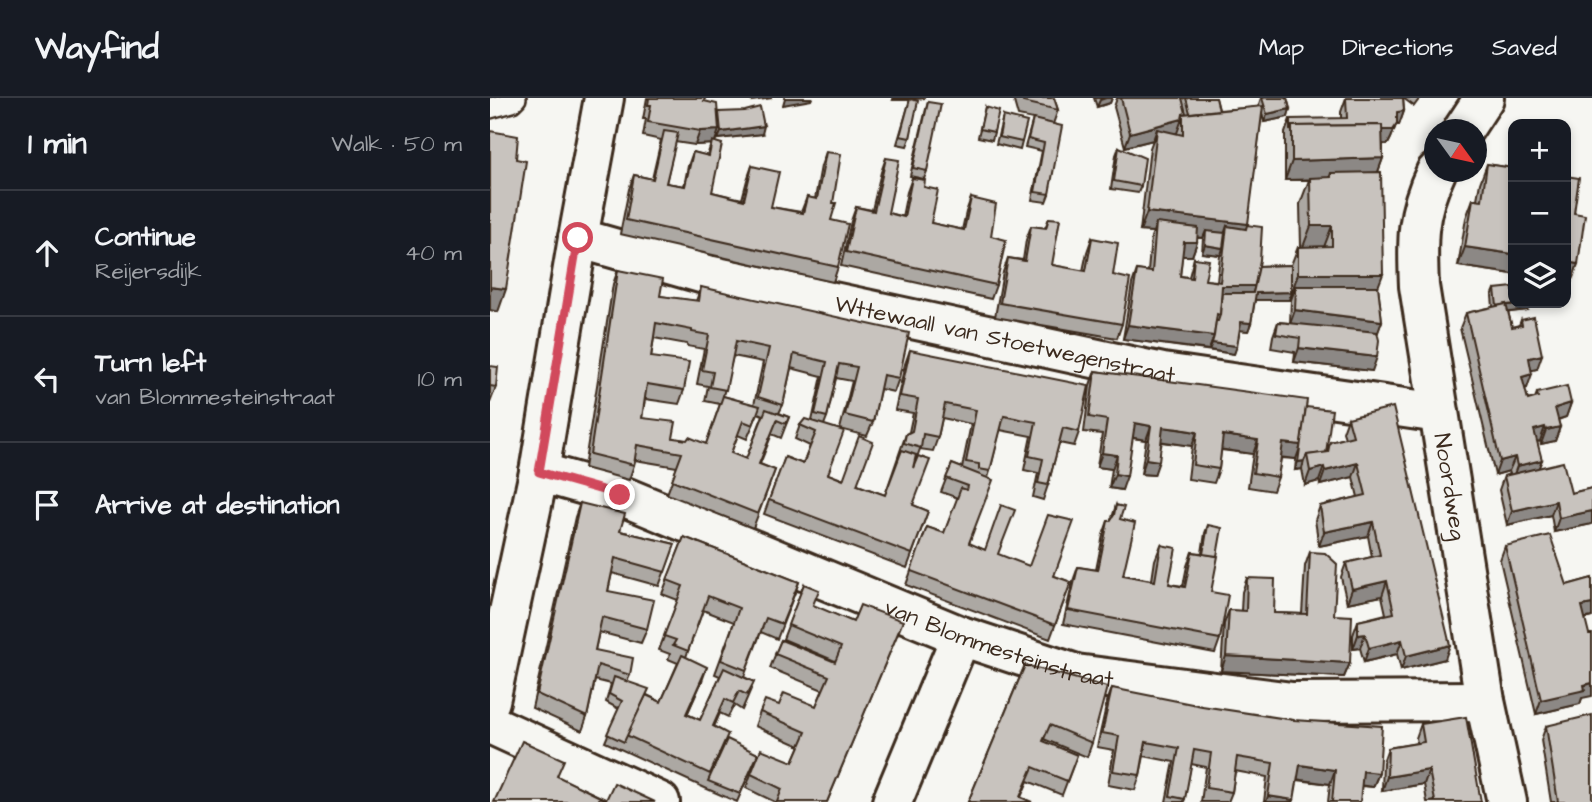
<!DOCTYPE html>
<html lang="en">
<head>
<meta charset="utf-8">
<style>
  body { margin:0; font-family:"Architects Daughter",sans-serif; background:#20242c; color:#f1f3f6 }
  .controls { position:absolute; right:21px; top:21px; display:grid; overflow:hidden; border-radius:14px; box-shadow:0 4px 10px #0003 }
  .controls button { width:63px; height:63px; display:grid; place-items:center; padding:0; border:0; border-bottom:2px solid #363941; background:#171b24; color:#f1f3f6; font:35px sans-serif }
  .compass { position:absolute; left:934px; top:21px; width:63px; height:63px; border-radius:50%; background:#171b24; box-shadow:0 4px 10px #0003; rotate:123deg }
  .stop { position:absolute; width:21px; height:21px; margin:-16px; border:5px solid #d1495b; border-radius:50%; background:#fff }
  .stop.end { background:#d1495b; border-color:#fff; box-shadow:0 2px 7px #0008 }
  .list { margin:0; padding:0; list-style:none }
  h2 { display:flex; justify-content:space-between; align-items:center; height:91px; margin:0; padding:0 28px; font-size:30px }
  h2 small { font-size:23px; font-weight:400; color:#9ea1a6 }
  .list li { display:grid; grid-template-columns:46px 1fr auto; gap:21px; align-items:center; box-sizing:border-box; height:126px; padding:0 28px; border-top:2px solid #363941 }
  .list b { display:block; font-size:26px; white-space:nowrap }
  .list p { margin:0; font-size:23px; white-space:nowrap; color:#9ea1a6 }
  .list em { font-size:23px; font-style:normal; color:#9ea1a6 }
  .icon { flex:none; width:38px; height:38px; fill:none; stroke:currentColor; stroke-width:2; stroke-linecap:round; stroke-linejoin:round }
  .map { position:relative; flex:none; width:1102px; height:704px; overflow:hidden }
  header { display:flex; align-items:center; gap:42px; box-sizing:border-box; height:98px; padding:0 35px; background:#171b24; border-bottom:2px solid #363941 }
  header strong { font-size:33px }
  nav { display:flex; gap:38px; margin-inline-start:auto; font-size:24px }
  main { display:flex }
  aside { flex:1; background:#171b24 }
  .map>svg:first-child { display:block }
</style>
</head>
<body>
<header>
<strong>Wayfind</strong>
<nav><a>Map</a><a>Directions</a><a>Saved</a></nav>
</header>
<main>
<aside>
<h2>1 min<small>Walk · 50 m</small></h2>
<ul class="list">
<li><svg class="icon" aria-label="ahead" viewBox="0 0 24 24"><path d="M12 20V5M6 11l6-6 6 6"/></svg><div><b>Continue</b><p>Reijersdijk</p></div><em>40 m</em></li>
<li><svg class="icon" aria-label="left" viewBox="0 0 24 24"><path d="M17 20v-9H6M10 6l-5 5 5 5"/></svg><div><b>Turn left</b><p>van Blommesteinstraat</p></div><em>10 m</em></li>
<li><svg class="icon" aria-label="arrive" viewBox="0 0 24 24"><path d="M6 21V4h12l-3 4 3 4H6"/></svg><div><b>Arrive at destination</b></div></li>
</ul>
</aside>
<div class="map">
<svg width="1102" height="704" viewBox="0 0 1102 704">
  <rect width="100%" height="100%" fill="#f6f6f2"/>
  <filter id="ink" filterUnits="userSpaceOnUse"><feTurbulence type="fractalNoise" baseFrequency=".0143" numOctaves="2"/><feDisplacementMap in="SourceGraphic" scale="14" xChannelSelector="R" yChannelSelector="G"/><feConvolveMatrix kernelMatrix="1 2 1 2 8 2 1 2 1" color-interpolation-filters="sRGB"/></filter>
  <g filter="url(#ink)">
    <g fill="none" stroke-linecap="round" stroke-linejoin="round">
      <defs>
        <path id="service" d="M0,10L22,4L26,0"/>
        <g id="minor">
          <path d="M973,32L994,0"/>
          <path id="s1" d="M946,74C926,116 927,142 929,188L995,603L1017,704"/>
          <path id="s2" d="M88,140L218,177L673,275L949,315"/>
          <path id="s3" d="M49,374L130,397L471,538L586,576L802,604L995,603"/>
          <path d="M0,603L49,374L88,140L114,0"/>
          <path d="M0,626L170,704"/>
          <path d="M402,704L471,538"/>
        </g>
      </defs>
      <use href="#service" stroke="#3b2a1e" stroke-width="24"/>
      <use href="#minor" stroke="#3b2a1e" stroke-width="44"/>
      <use href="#service" stroke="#f6f6f2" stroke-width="19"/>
      <use href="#minor" stroke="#f6f6f2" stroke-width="38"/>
    </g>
    <g fill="#aca8a3" stroke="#3b2a1e" stroke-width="2" fill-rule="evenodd">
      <path d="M157,0H215L214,3L228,16L229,14L272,36L228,41V37L225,44L222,94L252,101L257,82L262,68L281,109L311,114L317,99L325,101L331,68L336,54L341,122L348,169L343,184L130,136L139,91L144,77L162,81L171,42L153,38L156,21H153ZM185,44L205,47L221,46L217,58L203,54L198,68L194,88L176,85Z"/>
      <path d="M403,0H435L424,1L420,40L417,48L407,46L420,2H403Z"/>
      <path d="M523,0H564L568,12L563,26L559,96L556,104L542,102L552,53L535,49L543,21L528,18Z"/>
      <path d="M604,0H622L620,5L607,9Z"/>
      <path d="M627,0H726L729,12L770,9L769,6L771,0H797L800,11L798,19L774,24L772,15L757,127L769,168L801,167L808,149H811L810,106L819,82H795V35L800,21H851V14L856,0H930L924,8L913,0L914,13L909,27H906L901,40L898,46H893V60L888,74V188L892,223L887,236L882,273L804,264L805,254L781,250L783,238L788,224L800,225L801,202H765L761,225L758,233L750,232L744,256L633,241L642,186L647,172L658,174L661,139L663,134L650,133L660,50L663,42L635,49L624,9ZM707,140H713L712,155L730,157L727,183L715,182L704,160L699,179L690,178L692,158H702L707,144Z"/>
      <path d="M438,4L437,73L434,81L420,78L436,11Z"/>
      <path d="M495,9L504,34L502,42L488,39Z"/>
      <path d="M513,18L532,44L530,52L506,46Z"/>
      <path d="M629,49L651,88L648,95L621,91L626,57Z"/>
      <path d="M396,60L398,115L412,119L417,94L422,80L434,89L441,125L472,132L476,114L481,100L501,138L506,187L501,201L351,168L361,123L366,109L382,112L391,74Z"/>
      <path d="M997,66L1023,70V176L968,168L976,120L983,101H987L990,85Z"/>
      <path d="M559,120L562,167L593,173L597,154L602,140L623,177L632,226L627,240L505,219L513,174L518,160L533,162L536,142L541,128L555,130Z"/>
      <path d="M128,172L170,198L206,203L211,189L409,280L404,294L390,291L383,324L377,338L350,331L362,283L346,280L337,319L334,327L338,376L395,397L416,336L419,334L423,315L405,312L415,266L420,252L589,334L584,348L569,345L558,387L553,402L543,399L548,375L534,372L541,338L510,332L500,373L479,446L581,484L560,541L416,487L437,429L454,435L468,400L451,394L462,366L472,370L481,326L452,320L448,339L443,353L430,351L425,365L423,407L438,413L417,470L274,416L295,359L313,366L320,348L305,341L310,327L322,323L332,278L301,270L293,307L289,315L299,319L291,340L282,336L270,366L285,372L263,430L177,396L187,369L145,362L144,367L139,382L94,370L123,186ZM164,240L197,246V248L214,251L207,286L218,288L215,303L230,306L216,346L183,340L152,320L155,301L189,306L194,292L161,259ZM243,258L273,264L264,307L233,298ZM268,315L273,317L256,361L241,355L248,337L257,341Z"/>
      <path d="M1005,191L1037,212L1018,214L1022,229L1029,227L1031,222L1047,271L1041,272L1037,290L1035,291L1038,302L1045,300L1047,295L1081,305L1076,319L1068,322L1070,329L1065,343L1051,346L1050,343L1047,344L1049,370L1081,395L1102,390V426L1064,434L1061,417L1017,427L1009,392L1014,378L1020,376L1019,373L1005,377L970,230L976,215L1003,209L1002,198Z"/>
      <path d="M0,268L6,289L0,305Z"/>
      <path d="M605,273L816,309L837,353L840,344L855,340L853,334L858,320L955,561L911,572L907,556L874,564L870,550L863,551V537L868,523L896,516L892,498L857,505L851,479L856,465L882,459L878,438L829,448L825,422L830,408L868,399L863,379L830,387L829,383L815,387L812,371L805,372L806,361L791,360L788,379L783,393L758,389L763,356L731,352L729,371L724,385L698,381L702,348L672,344L664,377L651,376L656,342L642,340L632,392L619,390L622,371L607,369L612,336L594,334L600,287Z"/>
      <path d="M90,405L130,433L185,446L169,488L122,475L118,493L157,531L151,545L109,534L105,552L140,577L137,584L157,597L171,604L188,565L178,561L180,556L169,552L188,502L172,496L194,439L309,484L287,541L271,534L254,579L264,584L252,612L244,607L238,619L230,615L224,629L234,646L268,656L247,704L215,690L115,644L129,611L116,604L121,586L105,582L97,619L92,633L42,610L85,419ZM213,512L244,524L225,576L230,578L210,622L197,616L212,583L196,559Z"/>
      <path d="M626,407L630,421L633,477L662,482L665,462L671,447L679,486L693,488L697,468L702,454L712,455L715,435L718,427L721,494L730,541L725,555L573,526L583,483L588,469L606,472L613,437L618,423H621Z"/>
      <path d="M1015,448L1077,487L1102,480V519L1095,521L1092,600L1090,606L1046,616L1010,462Z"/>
      <path d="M820,454L844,517L860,565L854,579L731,573L734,526L739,512L751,513L752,494L757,480L784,515L812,516L815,468Z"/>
      <path d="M314,486L323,508L363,524L407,537L337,704H285L256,690L261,676L303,664L310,648L265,628L270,614L289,607L326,608L333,592L280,570L291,542L345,564V563L293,541Z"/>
      <path d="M535,567L602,645L597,659L554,641L553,644L587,657L572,697L538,683L531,699L478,704Z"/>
      <path d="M622,590L889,675L883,689L871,688L870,704H838L840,686L807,682L803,704H774L777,679L745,673L742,694L738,704H711L716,669L701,666L694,704H676L684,664L654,658L650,677L645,692L618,687L624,652L607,649L617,604Z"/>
      <path d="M931,626L991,704H937L934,686L892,693L893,664L898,650L927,645L926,640Z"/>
      <path d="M1056,628L1102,704H1061L1051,642Z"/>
    </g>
    <g fill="#8c8885" stroke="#3b2a1e" stroke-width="2">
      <path d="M263,0H282L262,3Z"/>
      <path d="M295,0H322L321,2L293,7Z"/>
      <path d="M404,0H435L403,2Z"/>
      <path d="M616,0H622L620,5L607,9L610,2Z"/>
      <path d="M800,11L798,19L774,24L777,16Z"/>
      <path d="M914,13L909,27H906L901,40L898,46L802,47L907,14Z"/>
      <path d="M692,21L687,35L665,41L667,31L663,42L635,49L640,35Z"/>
      <path d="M274,28L272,36L228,41L231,34Z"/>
      <path d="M229,32L224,46L205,47L210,33Z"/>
      <path d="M893,60L886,79L841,75L839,81L795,82L802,63Z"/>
      <path d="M657,114L758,126L751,145L737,128L732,142L716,133L713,140L665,135L666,125L663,134L650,133Z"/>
      <path d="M821,128H842L832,154H811Z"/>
      <path d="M694,144H707L702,158H689Z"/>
      <path d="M715,147L733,150L731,157L712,155Z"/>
      <path d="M975,149L1023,156V176L968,168Z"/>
      <path d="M1076,164L1088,166L1081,185L1076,184Z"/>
      <path d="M808,176H893L883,202L806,188L801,202H799Z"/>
      <path d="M732,188H765L760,202H729Z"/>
      <path d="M0,189L16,191L8,214L0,212Z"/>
      <path d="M801,194L799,202H763L766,195Z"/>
      <path d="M1040,205L1037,212L1004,216L1007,208Z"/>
      <path d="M805,212L892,223L887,237L800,226Z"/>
      <path d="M751,224L761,225L758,233L748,232Z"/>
      <path d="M638,227L724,238L719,252L633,241Z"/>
      <path d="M722,245L747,248L744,256L719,252Z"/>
      <path d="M809,250L887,259L882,273L804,264Z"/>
      <path d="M1052,257L1047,271L1034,274L1039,260Z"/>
      <path d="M1042,276L1037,290L1027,293L1032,279Z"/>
      <path d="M1081,305L1076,319L1060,324L1065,310Z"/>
      <path d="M645,325L661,328L656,342L639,339Z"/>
      <path d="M673,329L707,334L702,348L668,343Z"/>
      <path d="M1055,329L1050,343L1039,346L1044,332Z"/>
      <path d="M1070,329L1065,343L1051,346L1056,332Z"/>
      <path d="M733,337L768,342L763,356L728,351Z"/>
      <path d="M793,345L811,347L806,361L788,359Z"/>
      <path d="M612,355L627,357L622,371L607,369Z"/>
      <path d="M1025,359L1019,373L1005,377L1010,363Z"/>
      <path d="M656,361L669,363L664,377L651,376Z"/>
      <path d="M1052,362L1046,376L1022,382L1027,368Z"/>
      <path d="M814,363L812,371L805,372L808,364Z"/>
      <path d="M868,365L863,379L830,387L835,373Z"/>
      <path d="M834,369L829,383L815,387L820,373Z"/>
      <path d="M625,376L637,378L632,392L619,390Z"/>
      <path d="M1066,403L1061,417L1017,427L1022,413Z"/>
      <path d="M1102,413V426L1064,434L1069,420Z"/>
      <path d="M883,424L878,438L829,448L834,434Z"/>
      <path d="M897,483L892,498L857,505L862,491Z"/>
      <path d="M1102,506V519L1087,522L1092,508Z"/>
      <path d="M875,536L870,550L863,551L868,537Z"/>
      <path d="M912,542L907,556L874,564L879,550Z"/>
      <path d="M960,547L955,561L911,572L916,558Z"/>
      <path d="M736,558L860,565L854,579L731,573Z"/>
      <path d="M217,569L212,583L191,630L196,616Z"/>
      <path d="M1102,585V598L1092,600L1090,606L1046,616L1051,602Z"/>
      <path d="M810,667L845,672L840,686L805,681Z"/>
      <path d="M939,672L934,686L892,693L897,679Z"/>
      <path d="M873,673L889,675L883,689L868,687Z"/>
      <path d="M778,698L804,702L803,704H776Z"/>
    </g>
    <g fill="#c8c3be" stroke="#3b2a1e" stroke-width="2">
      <path d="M159,0H215L214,3L227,6L229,32L210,33L158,24L161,7H158Z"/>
      <path d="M532,0H564L568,12L533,4Z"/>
      <path d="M631,0H692L696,15L693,16L692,21L640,35Z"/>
      <path d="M696,0H726L729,12L700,15Z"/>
      <path d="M772,0H797L800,11L777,16Z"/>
      <path d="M856,0H913L914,13L907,14V26L903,32H892V27L802,28L800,33V21L857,20Z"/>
      <path d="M420,1L428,3L420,40L410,38Z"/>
      <path d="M438,4L451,6L437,73L423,70Z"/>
      <path d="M773,8L758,126L657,114L667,31L693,37V16Z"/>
      <path d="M270,9L274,28L231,34L229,14L255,13Z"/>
      <path d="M495,9L509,13L504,34L490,31Z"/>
      <path d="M513,18L537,24L532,44L509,39Z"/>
      <path d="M543,21L572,28L559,96L545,94L554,45L538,41Z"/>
      <path d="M892,27L893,60L802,63V28Z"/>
      <path d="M0,33L28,38L26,61L36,63L16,191L0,189Z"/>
      <path d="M174,33L188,35L176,85L195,88L203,54L219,58L222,43L232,46L222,94L254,102L262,68L275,71L289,74L281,109L313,115L317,99L327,101L336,54L351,56L343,105H346L341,122L358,126L348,169L136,122L144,77L163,81Z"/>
      <path d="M629,49L655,60L651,88L624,83Z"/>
      <path d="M396,60L409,62L398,115L414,119L422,80L435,82L434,89L448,92L441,125L474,132L481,100L506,106L501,138L516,142L506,187L356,154L366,109L384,113Z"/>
      <path d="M997,66L1023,70V156L975,149L983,101L992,102Z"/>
      <path d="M891,74L893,176H808V149L842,148V128H821L820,80L841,79V75Z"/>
      <path d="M1076,78L1089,80L1084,115L1095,117L1088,166L1076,164Z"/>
      <path d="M559,120L570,121L562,167L596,173L602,140L628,145L623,177L640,181L632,226L510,205L518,160L535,163L541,128L556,130Z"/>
      <path d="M666,125L708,130L707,144H694L690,178L702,180L704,160L719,162L715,182L730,184L737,128L756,131L757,127L772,129L770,162L765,188H732L730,217L727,216L724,238L638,227L647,172L662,174Z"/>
      <path d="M716,133L735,135L733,150L715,147Z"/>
      <path d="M801,167V194L766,195L761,225L751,224L747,248L722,245L724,238L726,223H728L730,217L732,195H763L769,168Z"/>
      <path d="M128,172L173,181L170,198L209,203L211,189L419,235L409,280L393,277L383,324L355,317L367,269L349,266L337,319L325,316L337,264L304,256L293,307L268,299L279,250L246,243L236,292L220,289L223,274L212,272L219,237L202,234V232L166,225L161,259L199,264L194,292L157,286L152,320L186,324L183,340L197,342L199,339L216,346L233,298L270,308L263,327L253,323L241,355L256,361L276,311L299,319L296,326L287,322L269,366L285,372L268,416L182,382L192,355L147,347L144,367L100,356Z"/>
      <path d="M806,188H888L892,223L805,212Z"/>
      <path d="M1023,189V205H1039L1016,207V206L1007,208L1005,191Z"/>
      <path d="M1016,206L1022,229L1032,227L1031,222L1044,219L1052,257L1039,260L1042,276L1032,279L1038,302L1048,299L1047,295L1077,288L1081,305L1065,310L1070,329L1056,332L1055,329L1044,332L1052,362L1027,368L1025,359L1010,363L976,215Z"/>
      <path d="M788,224L887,234L889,242L887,259L809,250L810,240L786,236Z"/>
      <path d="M420,252L599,288L589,334L573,330L558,387L548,385L553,361L539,358L546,324L514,318L500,373L489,371V366L476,364L486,312L455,306L448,339L433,336L431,350L414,345L416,336L422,333L428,301L410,298Z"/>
      <path d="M0,268L8,269L6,289L0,288Z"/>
      <path d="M605,273L817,302L811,347L793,345L788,379L763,375L768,342L733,337L729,371L703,367L707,334L689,331L673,329L669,363L656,361L661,328L645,325L637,378L625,376L627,357L612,355L617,322L599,319Z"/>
      <path d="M816,309L842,312L836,355L817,357L814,363L808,364Z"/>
      <path d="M903,309L960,547L916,558L912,542L879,550L875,536L868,537V523L904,515L897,483L862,491L856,465L890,457L883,424L834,434L830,408L876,397L868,365L835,373L834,369L820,373L817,357L838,354L840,344L863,338L858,320Z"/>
      <path d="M315,321L354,333L338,376L353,382L369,338L383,344L367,387L395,397L412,352L426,357L423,370L428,358L440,362L423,407L438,413L422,456L279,402L295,359L313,366L326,334L310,327Z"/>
      <path d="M1073,364L1081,395L1102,390V413L1069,420L1066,403L1022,413L1014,378Z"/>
      <path d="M462,366L503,382L479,445L495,452L511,407L525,412L508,456L539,468L558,417L584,423L564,478L581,484L565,527L421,473L437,429L454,435L471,390L477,392L478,388L456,380Z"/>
      <path d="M90,405L135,416L130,433L185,446L175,474L125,460L118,493L164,502L157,531L112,519L105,552L143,560L140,577L108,567L97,619L47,596Z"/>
      <path d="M626,407L634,409L630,421L645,425L633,477L665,483L671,447L686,450L679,486L695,489L702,454L728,458L721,494L738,497L730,541L578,512L588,469L608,472L618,423H620L624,417Z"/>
      <path d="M718,427L732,430L727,458L713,456Z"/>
      <path d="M1060,437L1077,487L1102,480V506L1092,508L1099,536H1102V585L1094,587L1095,592L1051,602L1015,448Z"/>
      <path d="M194,439L309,484L292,526L276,520L256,572L231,562L249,510L218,498L198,553L183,547L186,542L174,538L193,488L177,482Z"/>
      <path d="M820,454L835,455L847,466L844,517L862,518L860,565L736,558L739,512L756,513L757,480L785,481L784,515L817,516Z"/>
      <path d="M314,486L329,492L323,507L363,524L370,507L413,523L337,704H287L292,691L261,676L271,651L303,664L316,634L270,614L275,602L289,607L294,595L326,608L339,578L285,556L291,542L345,564L351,549L298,527Z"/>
      <path d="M192,557L217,569L196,616L210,622L234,570L264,584L257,597L249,593L243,605L235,601L223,628L238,636L220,676L136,637L156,597L171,604Z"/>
      <path d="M535,567L617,589L602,645L560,627L553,643L587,657L577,683L543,669L530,699L542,704H478Z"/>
      <path d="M124,579L159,591L134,644L117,636L132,603L119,596Z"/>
      <path d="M622,590L712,608L804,622L892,628L889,675L873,673L870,704H842L845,672L810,667L804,702L778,698L783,665L747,659L742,694L716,690L721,655L704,652L695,701L680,698L689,650L656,644L650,677L623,673L629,638L612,635Z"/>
      <path d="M1102,617V704H1068L1056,628Z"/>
      <path d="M976,619L991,704H940L945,703L939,672L897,679L898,650L934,644L931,626Z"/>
      <path d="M237,641L268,656L250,696L218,683Z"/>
      <path d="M32,643L74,662L67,678L110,699L108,704H4Z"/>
      <path d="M124,685L165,704H115Z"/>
    </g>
  </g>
  <g fill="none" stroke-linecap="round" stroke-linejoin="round" filter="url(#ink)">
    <path stroke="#d1495b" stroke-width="9" d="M88,140L49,374L130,397"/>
  </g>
  <g text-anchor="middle" stroke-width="5" stroke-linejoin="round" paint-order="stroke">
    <g font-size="23" fill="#3b2a1e" stroke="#f6f6f2">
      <text dy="8" stroke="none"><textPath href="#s2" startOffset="439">Wttewaall van Stoetwegenstraat</textPath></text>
      <text dy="8" stroke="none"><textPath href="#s1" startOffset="320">Noordweg</textPath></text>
      <text dy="8" stroke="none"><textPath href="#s3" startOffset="492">van Blommesteinstraat</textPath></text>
    </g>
  </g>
</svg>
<div class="controls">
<button>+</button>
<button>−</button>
<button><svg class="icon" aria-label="layers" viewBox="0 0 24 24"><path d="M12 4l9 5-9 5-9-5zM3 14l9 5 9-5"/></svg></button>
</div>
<svg class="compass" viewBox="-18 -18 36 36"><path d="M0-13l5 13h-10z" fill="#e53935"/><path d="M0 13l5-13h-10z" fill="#9ea1a6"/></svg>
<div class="stop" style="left:88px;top:140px"></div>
<div class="stop end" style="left:130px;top:397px"></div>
</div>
</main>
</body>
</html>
